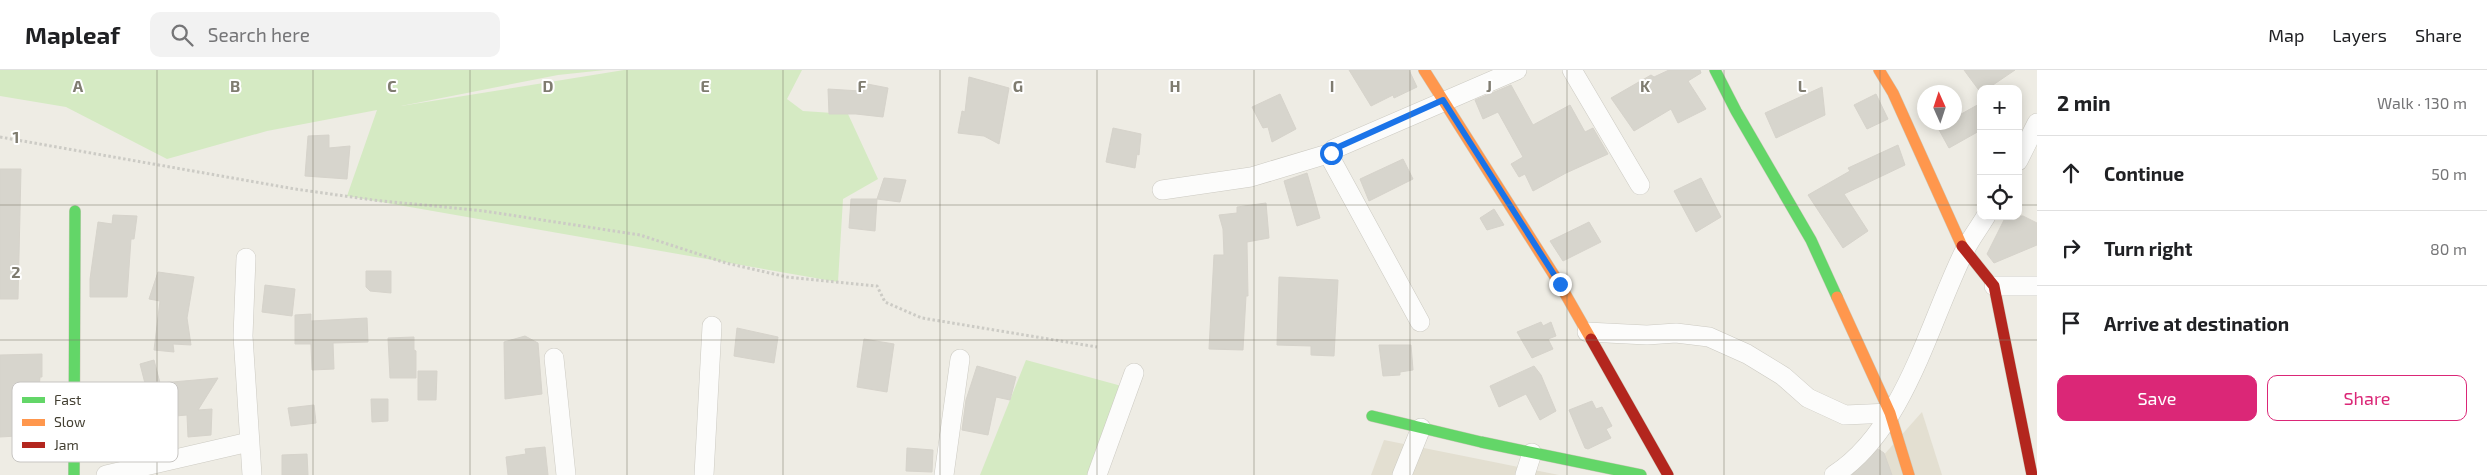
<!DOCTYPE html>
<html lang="en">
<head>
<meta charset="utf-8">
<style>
  body { margin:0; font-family:"Exo 2",sans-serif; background:#f2f2f2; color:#202124 }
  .controls { position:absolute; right:15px; top:15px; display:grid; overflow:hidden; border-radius:10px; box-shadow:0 2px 12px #0003 }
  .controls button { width:45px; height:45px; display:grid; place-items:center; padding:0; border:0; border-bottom:1px solid #e0e0e0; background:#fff; color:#202124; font:25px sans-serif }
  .compass { position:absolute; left:1917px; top:15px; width:45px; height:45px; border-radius:50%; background:#fff; box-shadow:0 2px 12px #0003; rotate:357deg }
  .stop { position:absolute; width:15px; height:15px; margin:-11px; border:4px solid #1a73e8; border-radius:50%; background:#fff }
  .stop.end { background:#1a73e8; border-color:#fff; box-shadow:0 1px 5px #0008 }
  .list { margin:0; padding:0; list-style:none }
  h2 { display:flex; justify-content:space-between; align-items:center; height:65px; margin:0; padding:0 20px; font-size:21px }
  h2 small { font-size:16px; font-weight:400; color:#757577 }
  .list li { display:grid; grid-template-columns:32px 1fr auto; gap:15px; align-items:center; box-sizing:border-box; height:75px; padding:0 20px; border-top:1px solid #e0e0e0 }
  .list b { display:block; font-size:19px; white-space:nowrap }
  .list em { font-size:16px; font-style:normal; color:#757577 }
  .actions { display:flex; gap:10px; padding:15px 20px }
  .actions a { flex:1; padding:11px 0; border:1px solid #db2777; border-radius:10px; text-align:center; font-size:18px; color:#db2777 }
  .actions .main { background:#db2777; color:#fff }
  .icon { flex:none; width:28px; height:28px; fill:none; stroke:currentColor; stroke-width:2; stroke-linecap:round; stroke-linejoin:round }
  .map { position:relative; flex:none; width:2037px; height:405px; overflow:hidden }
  header { display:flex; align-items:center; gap:30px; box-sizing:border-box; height:70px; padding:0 25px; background:#fff; border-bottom:1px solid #e0e0e0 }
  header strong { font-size:24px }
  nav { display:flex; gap:28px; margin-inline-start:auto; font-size:18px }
  .search { width:350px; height:45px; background:#f2f2f2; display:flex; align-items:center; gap:12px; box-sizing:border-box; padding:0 18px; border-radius:10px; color:#757577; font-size:19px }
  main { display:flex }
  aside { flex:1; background:#fff }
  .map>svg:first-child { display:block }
</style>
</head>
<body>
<header>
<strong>Mapleaf</strong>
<div class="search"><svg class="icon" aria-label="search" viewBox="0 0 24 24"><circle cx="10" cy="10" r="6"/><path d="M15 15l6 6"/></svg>Search here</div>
<nav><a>Map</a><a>Layers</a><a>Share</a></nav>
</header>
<main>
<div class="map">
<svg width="2037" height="405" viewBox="0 0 2037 405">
  <rect width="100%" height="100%" fill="#eeece4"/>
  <g fill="#e3dfd1">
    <path d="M1922,342L1942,405H1866Z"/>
    <path d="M1384,370L1559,405H1371Z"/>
  </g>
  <g fill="#d5eac3">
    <path d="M0,0H605L558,5L401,36L624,0H802L787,29L803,41L848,44L878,109L843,129L838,212L347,126L377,40L267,61L167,89L66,37L0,26Z"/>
    <path d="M1026,290L1129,318L1094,405H980Z"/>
  </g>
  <g fill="#d7d5cd" stroke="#d6d3cb">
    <path d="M1349,0H1409L1417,17L1394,28L1393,25L1371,36Z"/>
    <path d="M1669,0H1700L1701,3L1688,11L1706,39L1678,53L1671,39L1634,61L1611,28L1651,5L1654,7Z"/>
    <path d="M1964,0H2015L1987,19H1981V23Z"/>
    <path d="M969,7L1009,18L999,74L984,66L958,63L962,41L965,42Z"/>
    <path d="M862,13L888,18L883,47L856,44H829L828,19L860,21Z"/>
    <path d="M1511,15L1533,55L1570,35L1585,62L1593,58L1608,84L1566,103L1533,121L1525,104L1519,107L1511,94L1523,87L1498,42L1483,49L1475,30Z"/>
    <path d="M1822,17L1825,45L1776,68L1765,43Z"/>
    <path d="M1280,24L1296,59L1272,72L1268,57L1263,58L1252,37Z"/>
    <path d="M1876,24L1888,49L1867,59L1854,35Z"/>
    <path d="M1981,33V60L1949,78L1938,58L1947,52H1954V48Z"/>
    <path d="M1113,58L1141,64L1139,85L1137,84L1135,98L1106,92Z"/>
    <path d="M329,65V78L350,76L347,109L305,106L308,66Z"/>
    <path d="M1898,75L1905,95L1844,124L1868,161L1843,178L1808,125L1850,101L1848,98Z"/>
    <path d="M1403,89L1413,109L1369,131L1360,109Z"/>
    <path d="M0,99H21L18,229H0Z"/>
    <path d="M1307,103L1320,148L1297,156L1284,111Z"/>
    <path d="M884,108L906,110L900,132L877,129Z"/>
    <path d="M1701,108L1721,147L1696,162L1674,121Z"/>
    <path d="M851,129H877L875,161L849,158Z"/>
    <path d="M1266,133L1269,168L1247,172L1248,226H1246L1243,280L1209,279L1214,185H1224L1223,159L1219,145L1237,143V137Z"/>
    <path d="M1494,139L1504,155L1487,160L1480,148Z"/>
    <path d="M113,145L137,146L134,169H131L127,227H90V209L98,152L112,154Z"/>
    <path d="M2006,146H2023L2037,153V175L1994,193L1987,184Z"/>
    <path d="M1589,152L1601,172L1563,191L1550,171Z"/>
    <path d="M366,201H391V223L370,221L366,217Z"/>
    <path d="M158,202L194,207L187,248L191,275L173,274L174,282L154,280L160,231L149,229Z"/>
    <path d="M1279,207L1338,210L1334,286L1311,285V276L1277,275Z"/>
    <path d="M265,215L295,219L292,246L262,242Z"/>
    <path d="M311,244V251L367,248L368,272L333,273L334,299L312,300L311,274H295V245Z"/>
    <path d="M1541,252L1543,256L1551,252L1556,266L1548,269L1553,279L1532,288L1517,262Z"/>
    <path d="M737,258L778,267L774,293L734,286Z"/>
    <path d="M525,266L538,273L542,324L505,329L504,272Z"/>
    <path d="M414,267V280L416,281V308H390L388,268Z"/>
    <path d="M864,269L894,274L887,322L857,317Z"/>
    <path d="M1379,275H1411L1413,300L1400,302V305L1383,306Z"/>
    <path d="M42,284V307H40L38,331H35L39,373L18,375L17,366L0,367V285Z"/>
    <path d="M154,290L161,317V313L218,308L198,340L212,339L211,365L188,367L187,345L163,347L161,322L148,325L140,294Z"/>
    <path d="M977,296L1016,307L1010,330L996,327L988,365L962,360L966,330Z"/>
    <path d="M1534,296L1541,305L1556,341L1540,350L1526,324L1499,337L1490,316Z"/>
    <path d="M418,301H437L436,330H418Z"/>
    <path d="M371,329H388V351L372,352Z"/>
    <path d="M1592,331L1596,339L1602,337L1612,356L1606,359L1611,368L1588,379L1585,378L1569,340Z"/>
    <path d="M314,335L316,353L291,356L288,338Z"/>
    <path d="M545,377L548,405H508L506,387L526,384L525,379Z"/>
    <path d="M907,378L933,380L932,402L906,401Z"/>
    <path d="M1878,379L1884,383L1892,405H1852Z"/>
    <path d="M307,384L308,405H282V385Z"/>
  </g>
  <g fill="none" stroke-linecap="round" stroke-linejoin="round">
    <defs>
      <g id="street">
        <path d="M1572,0L1640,115"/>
        <path d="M1331,83V89L1420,252"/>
        <path d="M2018,91L2037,53"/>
        <path d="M1162,120L1251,107L1331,83L1334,79L1517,0"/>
        <path d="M246,188L243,266L252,405"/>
        <path d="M1994,216H2037"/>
        <path d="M1587,262L1647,265L1676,263L1709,267L1747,284L1783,306L1808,328L1845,345L1890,343"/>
        <path d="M554,288L566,405"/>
        <path d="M106,405L249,372"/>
        <path d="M704,405L712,256"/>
        <path d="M944,405L960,289"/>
        <path d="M1097,405L1134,303"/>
        <path d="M1402,405L1421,358"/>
        <path d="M1525,405L1532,383"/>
        <path d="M1834,405C1904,360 1929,253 1964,182C1970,169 1979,158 1986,146"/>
      </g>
      <g id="fast">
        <path d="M1715,0L1736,41L1811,170L1837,227"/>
        <path d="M1372,346L1481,372L1641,405"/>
        <path d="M74,405L75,141"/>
      </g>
      <g id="slow">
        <path d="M1424,0L1559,213L1591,269"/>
        <path d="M1879,0L1893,23L1962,176"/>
        <path d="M1837,227L1890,343L1909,405"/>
      </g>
      <g id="jam">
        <path d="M1962,176L1994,216L2032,405"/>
        <path d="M1591,269L1668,405"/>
      </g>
    </defs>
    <use href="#street" stroke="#cccac2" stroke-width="20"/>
    <use href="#fast" stroke="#cdcabb" stroke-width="12"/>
    <use href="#slow" stroke="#cdcabb" stroke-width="12"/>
    <use href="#jam" stroke="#cdcabb" stroke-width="12"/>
    <path stroke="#cccbc5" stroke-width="3" stroke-dasharray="2.5 2.5" stroke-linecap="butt" d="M0,67L295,119L373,130L484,141L640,165L726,193L787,207L877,216L885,232L922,248L1097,277"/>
    <use href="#street" stroke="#fcfcfb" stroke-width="19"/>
    <use href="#fast" stroke="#63d668" stroke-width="11"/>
    <use href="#slow" stroke="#ff974d" stroke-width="11"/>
    <use href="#jam" stroke="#b3261e" stroke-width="11"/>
  </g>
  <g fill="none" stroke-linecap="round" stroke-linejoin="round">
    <path stroke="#1a73e8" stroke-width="6" d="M1331,83L1334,79L1443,30L1560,214"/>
  </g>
  <path fill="none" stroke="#7f7c70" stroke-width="1" stroke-opacity="0.55" d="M157,0V405M313,0V405M470,0V405M627,0V405M783,0V405M940,0V405M1097,0V405M1254,0V405M1410,0V405M1567,0V405M1724,0V405M1880,0V405M0,135H1981M2018,135H2037M0,270H2037"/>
  <rect x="12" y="312" width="166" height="80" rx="8" fill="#fff" stroke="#c7c5c2" stroke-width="1"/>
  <rect x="22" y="327" width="23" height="6" fill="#63d668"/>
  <rect x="22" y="349" width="23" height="7" fill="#ff974d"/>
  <rect x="22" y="372" width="23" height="6" fill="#b3261e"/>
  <g font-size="14" fill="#433f32">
    <text x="54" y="335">Fast</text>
    <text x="54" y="357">Slow</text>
    <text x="54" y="380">Jam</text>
  </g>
  <g font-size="16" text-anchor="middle" font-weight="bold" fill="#7f7c70" stroke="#fff" stroke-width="4" stroke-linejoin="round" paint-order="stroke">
    <text x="78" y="22">A</text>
    <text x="235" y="22">B</text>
    <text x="392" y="22">C</text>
    <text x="548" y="22">D</text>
    <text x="705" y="22">E</text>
    <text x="862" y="22">F</text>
    <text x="1018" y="22">G</text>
    <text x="1175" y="22">H</text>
    <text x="1332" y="22">I</text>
    <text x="1489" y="22">J</text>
    <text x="1645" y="22">K</text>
    <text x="1802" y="22">L</text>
    <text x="16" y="73">1</text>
    <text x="16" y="208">2</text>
  </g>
</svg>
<div class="controls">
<button>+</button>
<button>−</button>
<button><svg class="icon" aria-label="locate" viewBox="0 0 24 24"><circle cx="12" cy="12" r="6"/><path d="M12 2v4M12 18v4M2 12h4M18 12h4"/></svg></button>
</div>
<svg class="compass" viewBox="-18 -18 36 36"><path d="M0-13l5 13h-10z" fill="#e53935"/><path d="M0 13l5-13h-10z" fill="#757577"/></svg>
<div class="stop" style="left:1331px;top:83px"></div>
<div class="stop end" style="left:1560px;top:214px"></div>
</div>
<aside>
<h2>2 min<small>Walk · 130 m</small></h2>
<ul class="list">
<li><svg class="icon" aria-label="ahead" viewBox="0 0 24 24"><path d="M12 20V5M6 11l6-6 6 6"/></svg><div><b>Continue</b></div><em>50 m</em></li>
<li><svg class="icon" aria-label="right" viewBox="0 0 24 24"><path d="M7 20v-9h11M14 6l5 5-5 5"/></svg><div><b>Turn right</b></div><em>80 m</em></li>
<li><svg class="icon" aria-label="arrive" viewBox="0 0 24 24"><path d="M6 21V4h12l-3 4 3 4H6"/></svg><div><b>Arrive at destination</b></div></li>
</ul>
<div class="actions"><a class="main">Save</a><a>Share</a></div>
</aside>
</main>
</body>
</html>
